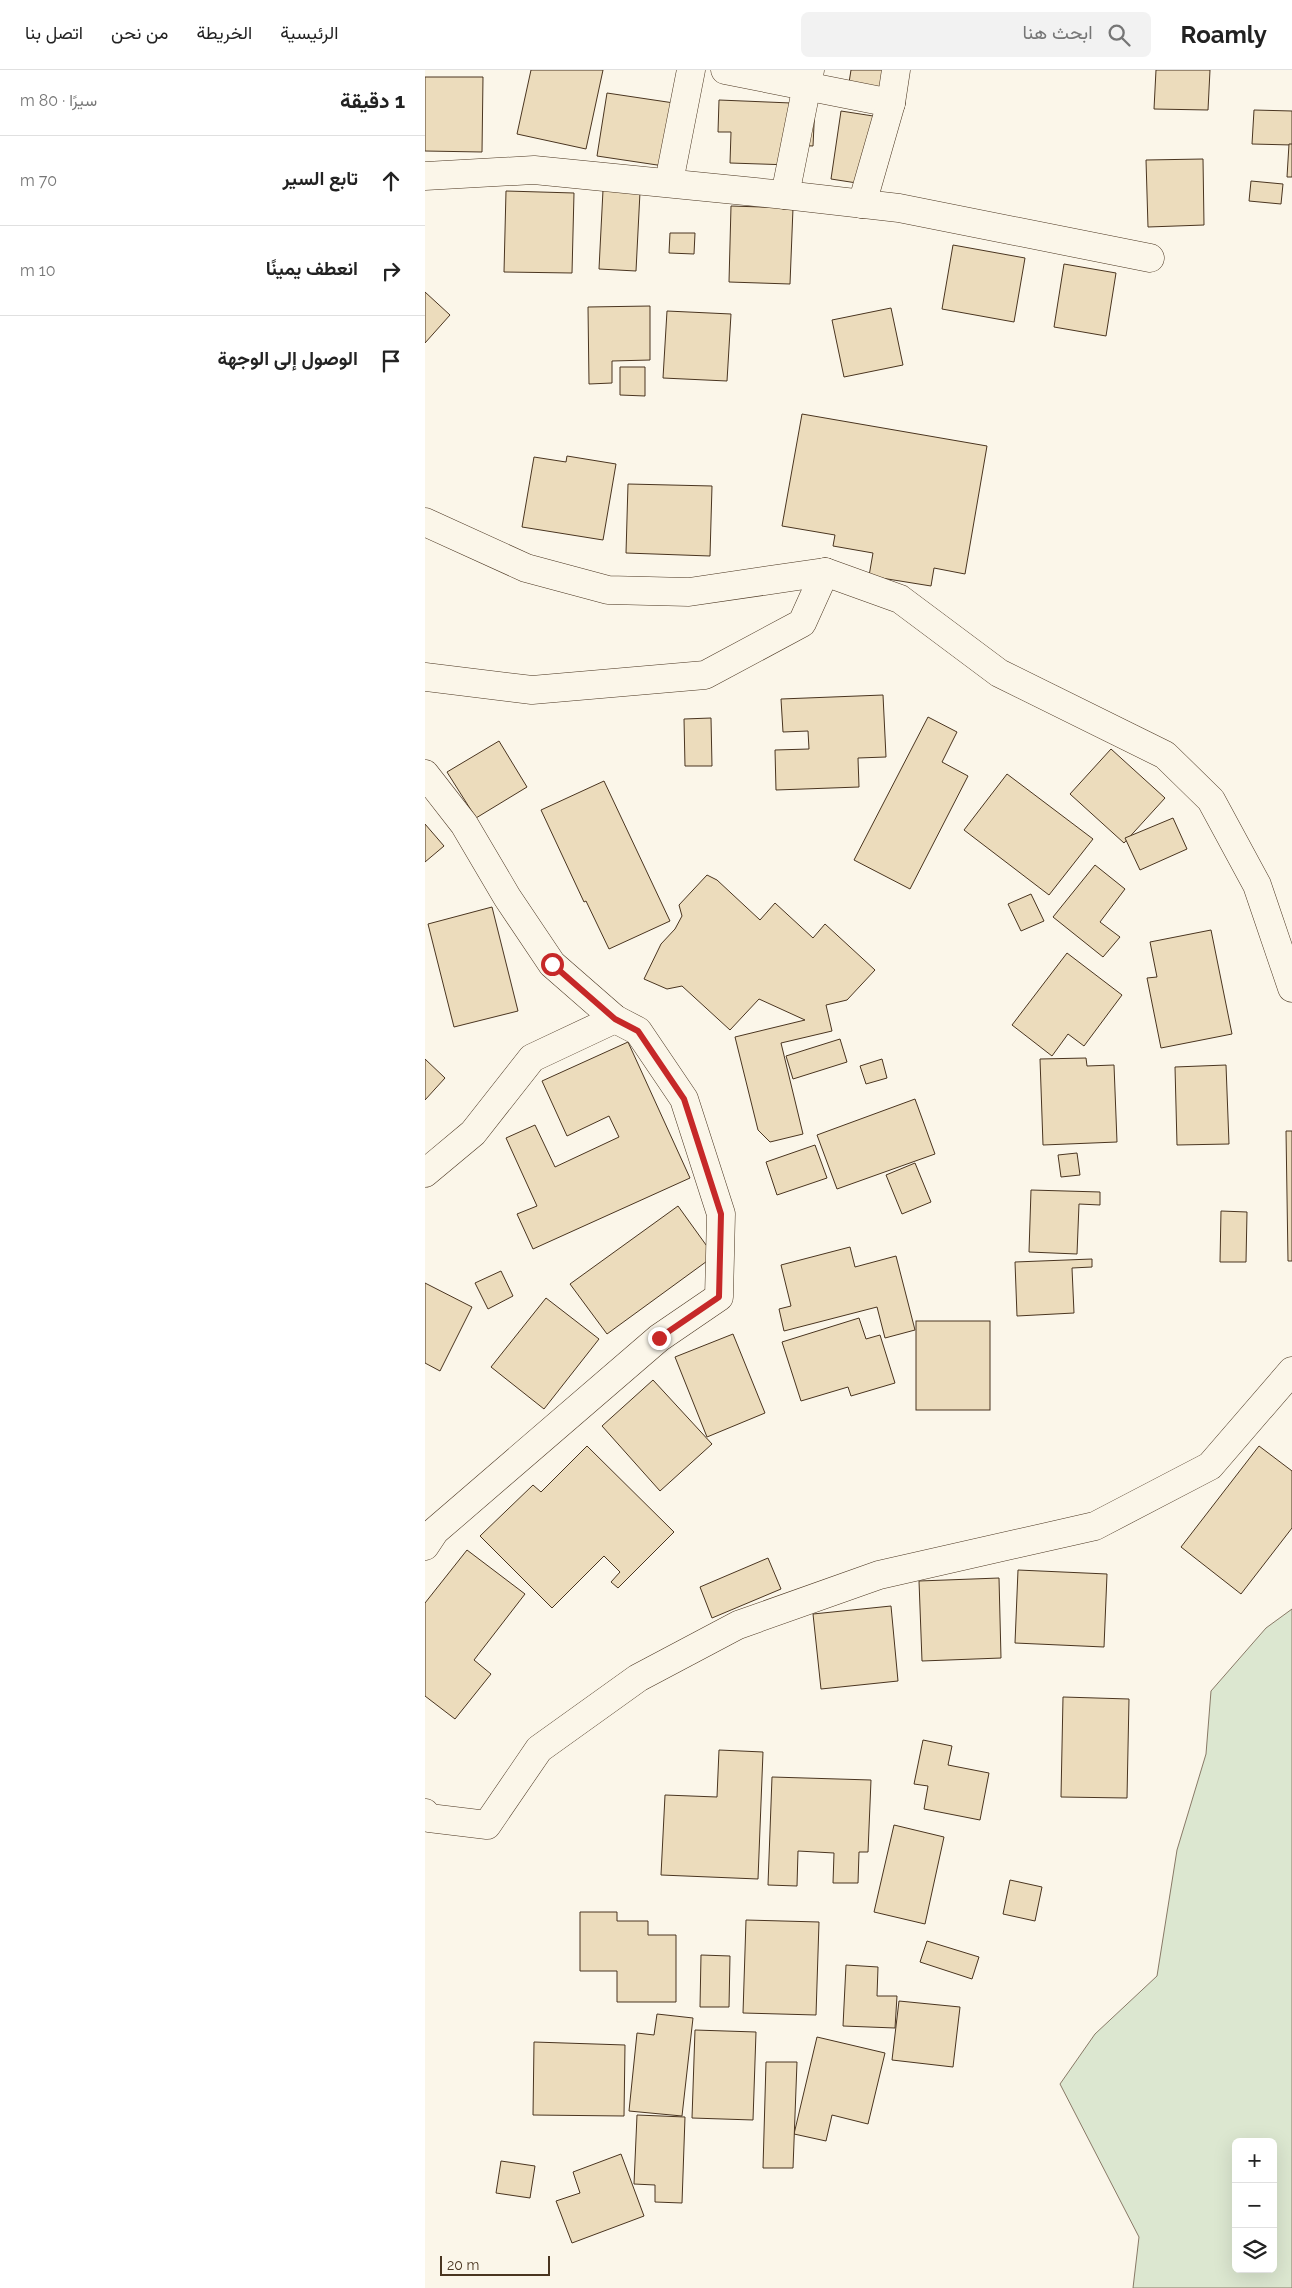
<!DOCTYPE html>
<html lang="ar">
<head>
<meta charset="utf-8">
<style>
  body { margin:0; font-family:Raleway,Vazirmatn,sans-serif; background:#f2f2f2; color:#222; direction:rtl }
  .controls { position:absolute; right:15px; bottom:15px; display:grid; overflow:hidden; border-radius:8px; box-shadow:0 5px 20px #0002 }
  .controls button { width:45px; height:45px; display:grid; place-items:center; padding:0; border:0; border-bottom:1px solid #e0e0e0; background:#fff; color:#222; font:25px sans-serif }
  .scale { position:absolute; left:15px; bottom:12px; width:110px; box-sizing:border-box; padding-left:5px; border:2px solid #4a3520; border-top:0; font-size:14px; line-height:18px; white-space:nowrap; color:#4a3520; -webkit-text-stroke:4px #fbf6e9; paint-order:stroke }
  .stop { position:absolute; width:15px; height:15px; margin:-11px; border:4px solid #c62828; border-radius:50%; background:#fff }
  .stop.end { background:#c62828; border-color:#fff; box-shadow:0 1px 5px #0008 }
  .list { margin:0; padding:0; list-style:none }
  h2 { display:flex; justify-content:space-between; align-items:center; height:65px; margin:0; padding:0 20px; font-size:21px }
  h2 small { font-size:16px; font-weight:400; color:#767676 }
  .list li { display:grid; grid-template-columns:32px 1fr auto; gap:15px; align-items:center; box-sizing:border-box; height:90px; padding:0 20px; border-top:1px solid #e0e0e0 }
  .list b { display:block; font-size:19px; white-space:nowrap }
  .list em { font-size:16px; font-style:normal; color:#767676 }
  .icon { flex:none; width:28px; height:28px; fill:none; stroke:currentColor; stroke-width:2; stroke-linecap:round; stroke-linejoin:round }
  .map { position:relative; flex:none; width:867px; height:2218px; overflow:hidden; direction:ltr }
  header { display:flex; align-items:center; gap:30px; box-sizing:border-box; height:70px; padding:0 25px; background:#fff; border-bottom:1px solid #e0e0e0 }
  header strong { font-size:24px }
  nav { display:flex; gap:28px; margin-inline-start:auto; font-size:18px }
  .search { width:350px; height:45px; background:#f2f2f2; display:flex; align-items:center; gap:12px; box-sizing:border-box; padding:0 18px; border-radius:8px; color:#767676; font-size:19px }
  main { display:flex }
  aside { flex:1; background:#fff }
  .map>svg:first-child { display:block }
</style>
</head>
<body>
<header>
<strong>Roamly</strong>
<div class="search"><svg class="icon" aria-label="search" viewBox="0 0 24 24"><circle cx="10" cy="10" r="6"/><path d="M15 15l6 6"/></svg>ابحث هنا</div>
<nav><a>الرئيسية</a><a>الخريطة</a><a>من نحن</a><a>اتصل بنا</a></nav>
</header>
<main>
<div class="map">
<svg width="867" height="2218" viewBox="0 0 867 2218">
  <rect width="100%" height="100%" fill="#fbf6e9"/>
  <path fill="#dce7d0" stroke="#887966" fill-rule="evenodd" d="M867,1539V2218H708L714,2167L635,2014L670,1964L732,1906L752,1780L781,1684L786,1621L841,1558ZM811,2072H848V2199H811Z"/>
  <g fill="#ecdcbc" stroke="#4a3520">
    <path d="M106,0H178L161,79L92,64Z"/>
    <path d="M426,0H458L455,23L423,19Z"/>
    <path d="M731,0H785L783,40L729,39Z"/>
    <path d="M0,7H58L57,82L0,81Z"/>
    <path d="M182,23L269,36L259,99L172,86Z"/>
    <path d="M294,30L390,34L388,76L367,75L366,95L305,93L306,62H293Z"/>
    <path d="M829,40L867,41V75L827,74Z"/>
    <path d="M416,41L461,48L451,116L406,109Z"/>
    <path d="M864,74H867V107H862Z"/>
    <path d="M778,89L779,155L723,157L721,90Z"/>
    <path d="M826,111L858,114L856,134L824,131Z"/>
    <path d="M178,120L215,122L211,201L174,199Z"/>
    <path d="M81,121L149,123L147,203L79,202Z"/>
    <path d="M306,136L368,138L365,214L304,212Z"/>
    <path d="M245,163H270L269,184L244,183Z"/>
    <path d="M528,175L600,188L589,252L517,239Z"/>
    <path d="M639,194L691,203L681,266L629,257Z"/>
    <path d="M0,222L25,245L0,273Z"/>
    <path d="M225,236V290L187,291V313L164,314L163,237Z"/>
    <path d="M466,238L478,295L419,307L407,250Z"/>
    <path d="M242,241L306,244L302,311L238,308Z"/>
    <path d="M195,297H220V326L195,325Z"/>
    <path d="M377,344L562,376L540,504L509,498L506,516L444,506L448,483L408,476L410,465L357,456Z"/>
    <path d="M142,386L191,394L178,470L97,457L109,387L141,392Z"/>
    <path d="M203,414L287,416L285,486L201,483Z"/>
    <path d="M458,625L461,687L433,688L434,717L351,720L350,680L384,679L383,661L358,662L356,629Z"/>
    <path d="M503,647L532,662L517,692L543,706L485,819L429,790Z"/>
    <path d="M286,648L287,696H260L259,649Z"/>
    <path d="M74,671L102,717L51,748L22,702Z"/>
    <path d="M686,679L740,728L699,773L645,724Z"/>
    <path d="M582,704L668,769L624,825L539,760Z"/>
    <path d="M179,711L245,851L184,879L161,831L159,832L116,740Z"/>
    <path d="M748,748L762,779L715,800L700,768Z"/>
    <path d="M0,754L19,776L0,792Z"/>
    <path d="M670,795L700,819L675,852L695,867L678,887L628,847Z"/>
    <path d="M282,805L292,810L335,850L350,833L388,868L400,854L450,900L422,930L401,935L407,961L356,973L378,1064L345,1072L333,1060L310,967L380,950L334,929L305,960L257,916L242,919L219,909L236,874L250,859L257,846L254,835Z"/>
    <path d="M606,824L619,851L596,861L583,834Z"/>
    <path d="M67,837L93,941L29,957L3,854Z"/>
    <path d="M786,860L807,964L736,978L722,908L732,907L725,872Z"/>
    <path d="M642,883L697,925L659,976L643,964L627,986L587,955Z"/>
    <path d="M415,969L422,992L368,1009L361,986Z"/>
    <path d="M203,972L265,1108L108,1179L92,1144L112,1136L81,1068L110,1055L130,1097L194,1067L184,1046L142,1066L117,1011Z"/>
    <path d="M661,988L662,996L689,995L692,1072L618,1075L615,989Z"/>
    <path d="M0,989L20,1008L0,1030Z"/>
    <path d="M457,989L462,1008L441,1014L435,996Z"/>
    <path d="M801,995L804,1074L752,1075L750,997Z"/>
    <path d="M490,1029L510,1084L412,1119L392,1065Z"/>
    <path d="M861,1061H867V1191H863Z"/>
    <path d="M390,1075L402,1108L352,1125L341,1092Z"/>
    <path d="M652,1083L655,1105L636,1107L633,1085Z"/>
    <path d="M490,1093L506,1132L477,1144L461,1105Z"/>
    <path d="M606,1120L675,1122V1135L654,1134L652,1184L604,1182Z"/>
    <path d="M253,1136L289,1186L182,1264L145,1214Z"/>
    <path d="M796,1141L822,1142L821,1192H795Z"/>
    <path d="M425,1177L430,1197L471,1186L490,1260L460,1268L452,1237L359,1261L354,1239L366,1236L356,1195Z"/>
    <path d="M667,1189V1197L647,1198L649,1243L592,1246L590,1192Z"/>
    <path d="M76,1201L88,1226L63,1239L50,1213Z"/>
    <path d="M0,1213L47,1237L15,1301L0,1293Z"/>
    <path d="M121,1228L174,1269L119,1339L66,1297Z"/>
    <path d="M434,1248L441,1269L455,1265L470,1313L426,1326L423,1317L376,1331L357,1272Z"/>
    <rect x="491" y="1251" width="74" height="89"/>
    <path d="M308,1264L340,1343L282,1367L250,1287Z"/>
    <path d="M228,1310L287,1374L235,1421L177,1356Z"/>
    <path d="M162,1376L249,1462L193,1518L186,1512L195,1502L179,1486L127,1538L55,1466L108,1415L116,1422Z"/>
    <path d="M834,1376L867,1401V1458L816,1524L756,1477Z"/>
    <path d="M42,1480L100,1524L49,1590L66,1604L30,1649L0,1626V1533Z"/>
    <path d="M343,1488L356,1519L287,1548L275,1517Z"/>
    <path d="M593,1500L682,1504L679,1577L590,1573Z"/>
    <path d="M574,1508L576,1588L497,1591L494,1511Z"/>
    <path d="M466,1536L473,1611L396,1619L388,1544Z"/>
    <path d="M638,1627L704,1629L702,1728L636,1727Z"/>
    <path d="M498,1670L527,1676L523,1695L564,1703L555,1750L499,1739L503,1716L489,1714Z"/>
    <path d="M294,1680L338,1682L333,1809L236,1805L240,1725L292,1727Z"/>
    <path d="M347,1707L446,1710L443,1782H434L433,1813H408L409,1783L373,1781L372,1816L343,1815Z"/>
    <path d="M469,1755L519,1767L500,1854L449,1842Z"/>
    <path d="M585,1810L617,1817L610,1851L578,1844Z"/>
    <path d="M155,1842H192V1851H223V1865H251V1932H192V1901H155Z"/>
    <path d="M321,1850L394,1852L391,1945L318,1943Z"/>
    <path d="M502,1871L554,1887L547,1909L495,1892Z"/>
    <path d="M276,1885L305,1886L304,1937H275Z"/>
    <path d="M421,1895L453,1897L452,1926H472L470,1958L418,1956Z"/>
    <path d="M474,1931L535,1937L528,1997L467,1990Z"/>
    <path d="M232,1944L268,1948L257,2046L204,2041L212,1963L229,1965Z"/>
    <path d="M270,1960L331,1962L328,2050L267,2048Z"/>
    <path d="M392,1967L460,1983L443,2054L407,2045L401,2071L369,2064Z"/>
    <path d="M109,1972L200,1975L199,2046L108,2045Z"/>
    <path d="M341,1992H372L368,2098H338Z"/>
    <path d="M212,2045L260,2047L257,2133L230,2132V2115L209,2114Z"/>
    <path d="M196,2084L219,2146L147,2173L131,2131L155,2123L148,2102Z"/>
    <path d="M76,2091L110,2096L105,2128L71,2123Z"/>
  </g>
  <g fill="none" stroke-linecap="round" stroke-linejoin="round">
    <defs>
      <g id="minor">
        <path d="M300,0L466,33"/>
        <path d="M0,106L109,100L360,125L474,138L725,188"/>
        <path d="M244,112L266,0"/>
        <path d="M360,125L385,0"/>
        <path d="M437,134L466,33L471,0"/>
        <path d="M0,607L107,620L280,605L377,553L400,502"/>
        <path d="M0,704L39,754L82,827L127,894L190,949L213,961L259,1029L296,1144L294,1227L234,1268L10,1461L0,1476"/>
        <path d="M0,1103L48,1063L107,988L190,949"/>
        <path d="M0,1743L4,1748L62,1755L114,1679L213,1608L313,1555L454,1505L670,1456L785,1396L867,1301"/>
      </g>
      <path id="major" d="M0,452L101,498L183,520L264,522L400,502L475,529L574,603L740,685L786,730L832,815L867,918"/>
    </defs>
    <use href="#minor" stroke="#4a3520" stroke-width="29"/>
    <use href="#major" stroke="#4a3520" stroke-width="29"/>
    <use href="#minor" stroke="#fbf6e9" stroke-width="28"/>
    <use href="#major" stroke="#fbf6e9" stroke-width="28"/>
  </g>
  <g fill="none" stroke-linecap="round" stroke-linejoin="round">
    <path stroke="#c62828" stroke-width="6" d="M127,894L190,949L213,961L259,1029L296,1144L294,1227L234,1268"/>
  </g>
</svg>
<div class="controls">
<button>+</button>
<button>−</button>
<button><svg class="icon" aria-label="layers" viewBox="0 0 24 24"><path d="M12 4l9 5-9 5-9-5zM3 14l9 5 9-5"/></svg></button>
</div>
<div class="scale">20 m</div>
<div class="stop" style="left:127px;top:894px"></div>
<div class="stop end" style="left:234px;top:1268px"></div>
</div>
<aside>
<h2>1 دقيقة<small>سيرًا · 80 m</small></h2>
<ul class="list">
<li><svg class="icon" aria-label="ahead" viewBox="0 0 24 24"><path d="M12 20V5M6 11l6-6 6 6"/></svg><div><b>تابع السير</b></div><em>70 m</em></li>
<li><svg class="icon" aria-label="right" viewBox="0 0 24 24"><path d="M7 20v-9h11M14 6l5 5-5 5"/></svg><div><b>انعطف يمينًا</b></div><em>10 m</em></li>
<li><svg class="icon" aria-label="arrive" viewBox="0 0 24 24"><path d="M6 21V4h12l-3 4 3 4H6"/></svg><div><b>الوصول إلى الوجهة</b></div></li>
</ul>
</aside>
</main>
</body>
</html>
